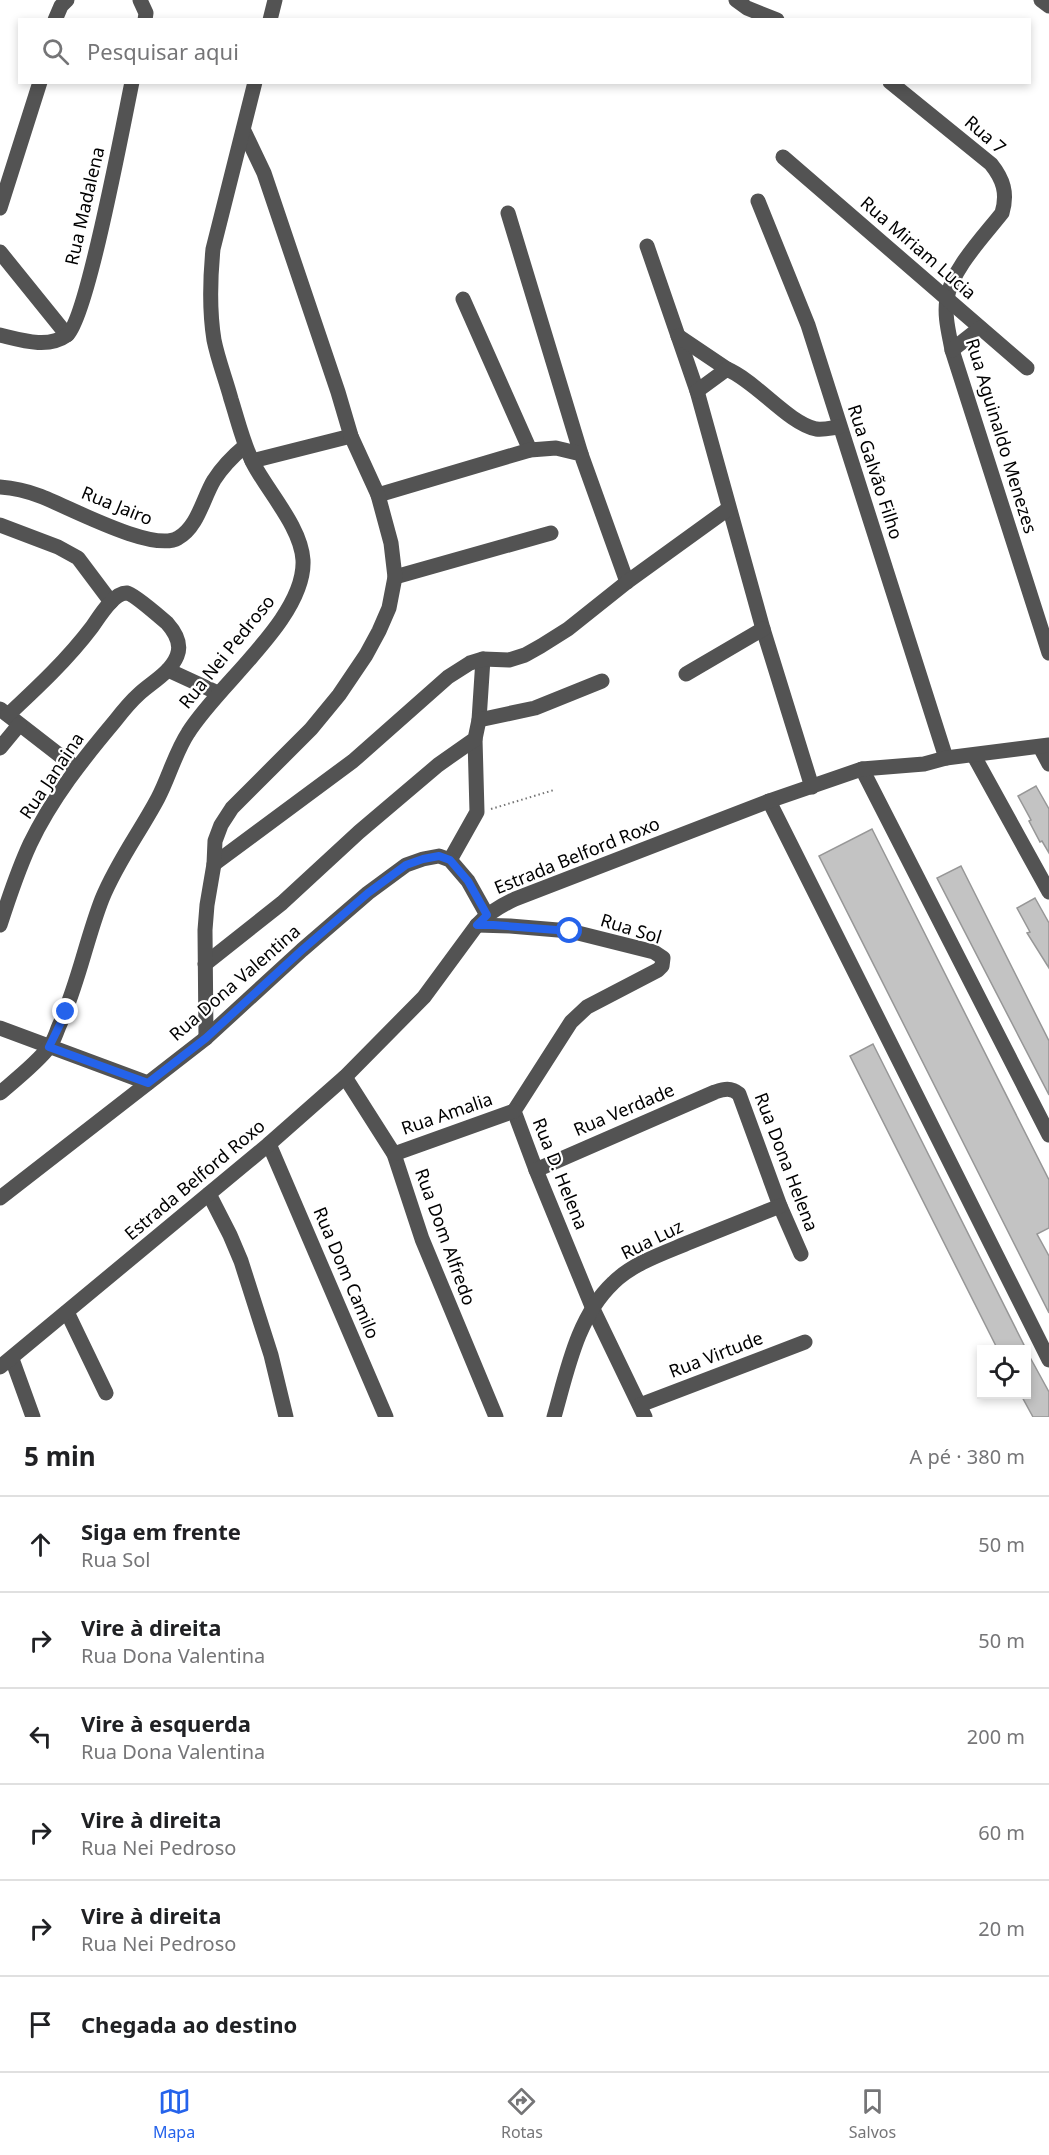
<!DOCTYPE html>
<html lang="pt">
<head>
<meta charset="utf-8">
<style>
  body { margin:0; font-family:"Noto Sans",sans-serif; background:#f2f2f2; color:#202124 }
  .controls { position:absolute; right:18px; bottom:18px; display:grid; overflow:hidden; border-radius:0px; box-shadow:0 3px 9px #0003 }
  .controls button { width:54px; height:54px; display:grid; place-items:center; padding:0; border:0; border-bottom:2px solid #e0e0e0; background:#fff; color:#202124; font:30px sans-serif }
  .stop { position:absolute; width:18px; height:18px; margin:-14px; border:4px solid #2563eb; border-radius:50%; background:#fff }
  .stop.end { background:#2563eb; border-color:#fff; box-shadow:0 2px 6px #0008 }
  .list { margin:0; padding:0; list-style:none }
  h2 { display:flex; justify-content:space-between; align-items:center; height:78px; margin:0; padding:0 24px; font-size:26px }
  h2 small { font-size:20px; font-weight:400; color:#757577 }
  .list li { display:grid; grid-template-columns:39px 1fr auto; gap:18px; align-items:center; box-sizing:border-box; height:96px; padding:0 24px; border-top:2px solid #e0e0e0 }
  .list b { display:block; font-size:22px; white-space:nowrap }
  .list p { margin:0; font-size:20px; white-space:nowrap; color:#757577 }
  .list em { font-size:20px; font-style:normal; color:#757577 }
  .icon { flex:none; width:33px; height:33px; fill:none; stroke:currentColor; stroke-width:2; stroke-linecap:round; stroke-linejoin:round }
  .map { position:relative; flex:none; width:1049px; height:1417px; overflow:hidden }
  .search { position:absolute; background:#fff; box-shadow:0 3px 9px #0003; left:18px; right:18px; top:18px; height:66px; display:flex; align-items:center; gap:15px; box-sizing:border-box; padding:0 21px; border-radius:0px; color:#757577; font-size:22px }
  .sheet { height:654px; background:#fff }
  nav { display:flex; justify-content:space-around; align-items:center; box-sizing:border-box; height:84px; border-top:2px solid #e0e0e0; background:#fff; font-size:16px; color:#757577 }
  nav a { display:grid; justify-items:center; gap:3px }
  nav .on { color:#2563eb }
  .map>svg:first-child { display:block }
</style>
</head>
<body>
<div class="map">
<svg width="1049" height="1417" viewBox="0 0 1049 1417">
  <rect width="100%" height="100%" fill="#fff"/>
  <g fill="#c3c3c3" stroke="#979797" stroke-width="1.5">
    <path d="M1036,786L1049,809V853L1042,841L1040,842L1029,821L1031,820L1018,796Z"/>
    <path d="M872,829L1049,1180V1228L1037,1234L1049,1256V1313L819,856Z"/>
    <path d="M961,866L1049,1041V1095L937,878Z"/>
    <path d="M1035,898L1049,923V968L1027,933L1030,932L1017,908Z"/>
    <path d="M873,1044L1024,1345L1015,1350H998L850,1056Z"/>
    <path d="M1026,1350L1049,1392V1417H1033L1021,1395H1026Z"/>
  </g>
  <g fill="none" stroke-linecap="round" stroke-linejoin="round">
    <path stroke="#757575" stroke-width="2" stroke-dasharray="1.5 3" stroke-linecap="butt" d="M491,809L554,790"/>
    <g stroke="#535353" stroke-width="15">
      <path d="M140,0L146,13L145,20"/>
      <path d="M736,0L747,8L777,20"/>
      <path d="M1041,0L1049,6"/>
      <path d="M55,20L61,6L67,0"/>
      <path d="M270,20L275,0"/>
      <path d="M890,82L991,164C1003,179 1008,193 1002,213C984,236 951,270 947,299C944,316 949,333 952,350L1049,653"/>
      <path d="M783,157L1027,368"/>
      <path d="M758,201L808,325L946,758"/>
      <path d="M0,208L40,82"/>
      <path d="M508,213L581,454"/>
      <path d="M647,246L697,391L763,629L812,787"/>
      <path d="M0,252L67,335"/>
      <path d="M463,299L530,450"/>
      <path d="M0,335C21,340 48,349 67,335C87,320 124,120 132,82"/>
      <path d="M678,336L727,369"/>
      <path d="M952,350L980,328"/>
      <path d="M697,391L727,369C757,382 788,423 816,429C824,430 831,428 839,427"/>
      <path d="M252,461L351,436"/>
      <path d="M0,487C14,488 27,491 40,496C69,507 153,553 178,538C198,527 203,498 214,480C223,466 233,456 245,446"/>
      <path d="M378,495L530,450L556,448L581,454L627,582"/>
      <path d="M0,525L58,547L78,558L111,602"/>
      <path d="M395,577L551,533"/>
      <path d="M168,670L218,693"/>
      <path d="M686,674L763,629"/>
      <path d="M0,709L76,768"/>
      <path d="M479,720L483,659"/>
      <path d="M1040,747L1049,764"/>
      <path d="M0,748L19,725"/>
      <path d="M974,756L1049,892"/>
      <path d="M862,769L1049,1135"/>
      <path d="M769,801L1049,1360"/>
      <path d="M450,860L477,812L475,739"/>
      <path d="M214,864L353,761L448,677L470,663L483,659L509,660L525,655L541,646L568,629L627,582L728,509"/>
      <path d="M0,925C9,897 18,870 30,844C52,798 83,759 115,721C122,712 130,702 139,694C152,682 170,673 177,656C182,644 175,632 167,623C161,618 134,594 127,593C114,592 99,617 92,627C67,660 38,687 8,715"/>
      <path d="M477,925L510,926L570,931L654,952L663,958L662,966L658,970L587,1007L571,1022L514,1111L536,1170L593,1309L645,1417"/>
      <path d="M205,964L282,903L359,832L438,765L475,739L479,720L535,708L602,681"/>
      <path d="M0,1028L148,1083"/>
      <path d="M206,1038L205,930L207,905L214,864L215,841L221,825L232,808L311,729L339,695L366,655L379,631L389,608L395,577L391,543L378,495L351,436L338,392L264,173L244,131"/>
      <path d="M345,1077L394,1154L422,1239L496,1417"/>
      <path d="M0,1093C14,1081 38,1062 49,1047C54,1041 56,1033 59,1026C78,985 86,940 102,899C117,862 140,832 158,798C169,777 175,753 188,733C218,684 306,618 303,560C301,527 268,492 253,463C243,443 238,421 231,399C226,380 218,360 214,340C209,309 210,280 213,249L255,82"/>
      <path d="M269,1144L386,1417"/>
      <path d="M394,1154L514,1111"/>
      <path d="M536,1170L715,1092C724,1089 731,1087 739,1094L780,1206L801,1254"/>
      <path d="M209,1194L230,1235L241,1261L271,1355L286,1417"/>
      <path d="M0,1198L206,1038L302,950L368,893L406,865L423,859L439,856L450,860L468,881L487,915"/>
      <path d="M67,1312L106,1393"/>
      <path d="M12,1359L33,1417"/>
      <path d="M0,1367L269,1144L345,1077L424,997L477,925C488,913 500,906 515,899L769,801L862,769L924,764L946,758L1049,745"/>
      <path d="M640,1405L805,1342"/>
      <path d="M554,1417C567,1372 577,1317 613,1283C633,1263 664,1253 690,1242C720,1230 750,1218 780,1206"/>
    </g>
  </g>
  <g fill="none" stroke-linecap="round" stroke-linejoin="round">
    <path stroke="#2563eb" stroke-width="8" d="M66,1012L49,1047L148,1083L206,1038L302,950L368,893L406,865L423,859L439,856L450,860L468,881L487,915L477,925H493L570,931"/>
  </g>
  <g text-anchor="middle" stroke-width="4.5" stroke-linejoin="round" paint-order="stroke">
    <g font-size="18" fill="#000" stroke="#fff">
      <text transform="translate(985 135) rotate(41)" y="6">Rua 7</text>
      <text transform="translate(85 206) rotate(-77)" y="6">Rua Madalena</text>
      <text transform="translate(918 248) rotate(41)" y="6">Rua Miriam Lucia</text>
      <text transform="translate(1001 436) rotate(73)" y="6">Rua Aguinaldo Menezes</text>
      <text transform="translate(875 472) rotate(72)" y="6">Rua Galvão Filho</text>
      <text transform="translate(117 506) rotate(22)" y="6">Rua Jairo</text>
      <text transform="translate(227 652) rotate(-51)" y="6">Rua Nei Pedroso</text>
      <text transform="translate(52 776) rotate(-56)" y="6">Rua Janaina</text>
      <text transform="translate(577 856) rotate(-22)" y="6">Estrada Belford Roxo</text>
      <text transform="translate(631 929) rotate(17)" y="6">Rua Sol</text>
      <text transform="translate(235 983) rotate(-41)" y="6">Rua Dona Valentina</text>
      <text transform="translate(624 1110) rotate(-23)" y="6">Rua Verdade</text>
      <text transform="translate(447 1114) rotate(-19)" y="6">Rua Amalia</text>
      <text transform="translate(786 1162) rotate(69)" y="6">Rua Dona Helena</text>
      <text transform="translate(560 1174) rotate(68)" y="6">Rua D. Helena</text>
      <text transform="translate(195 1180) rotate(-40)" y="6">Estrada Belford Roxo</text>
      <text transform="translate(445 1237) rotate(70)" y="6">Rua Dom Alfredo</text>
      <text transform="translate(652 1240) rotate(-26)" y="6">Rua Luz</text>
      <text transform="translate(346 1273) rotate(67)" y="6">Rua Dom Camilo</text>
      <text transform="translate(716 1355) rotate(-21)" y="6">Rua Virtude</text>
    </g>
  </g>
</svg>
<div class="controls">
<button><svg class="icon" aria-label="locate" viewBox="0 0 24 24"><circle cx="12" cy="12" r="6"/><path d="M12 2v4M12 18v4M2 12h4M18 12h4"/></svg></button>
</div>
<div class="stop" style="left:570px;top:931px"></div>
<div class="stop end" style="left:66px;top:1012px"></div>
<div class="search"><svg class="icon" aria-label="search" viewBox="0 0 24 24"><circle cx="10" cy="10" r="6"/><path d="M15 15l6 6"/></svg>Pesquisar aqui</div>
</div>
<section class="sheet">
<h2>5 min<small>A pé · 380 m</small></h2>
<ul class="list">
<li><svg class="icon" aria-label="ahead" viewBox="0 0 24 24"><path d="M12 20V5M6 11l6-6 6 6"/></svg><div><b>Siga em frente</b><p>Rua Sol</p></div><em>50 m</em></li>
<li><svg class="icon" aria-label="right" viewBox="0 0 24 24"><path d="M7 20v-9h11M14 6l5 5-5 5"/></svg><div><b>Vire à direita</b><p>Rua Dona Valentina</p></div><em>50 m</em></li>
<li><svg class="icon" aria-label="left" viewBox="0 0 24 24"><path d="M17 20v-9H6M10 6l-5 5 5 5"/></svg><div><b>Vire à esquerda</b><p>Rua Dona Valentina</p></div><em>200 m</em></li>
<li><svg class="icon" aria-label="right" viewBox="0 0 24 24"><path d="M7 20v-9h11M14 6l5 5-5 5"/></svg><div><b>Vire à direita</b><p>Rua Nei Pedroso</p></div><em>60 m</em></li>
<li><svg class="icon" aria-label="right" viewBox="0 0 24 24"><path d="M7 20v-9h11M14 6l5 5-5 5"/></svg><div><b>Vire à direita</b><p>Rua Nei Pedroso</p></div><em>20 m</em></li>
<li><svg class="icon" aria-label="arrive" viewBox="0 0 24 24"><path d="M6 21V4h12l-3 4 3 4H6"/></svg><div><b>Chegada ao destino</b></div></li>
</ul>
</section>
<nav>
<a class="on"><svg class="icon" aria-label="map" viewBox="0 0 24 24"><path d="M3 6l6-2 6 2 6-2v14l-6 2-6-2-6 2zM9 4v14M15 6v14"/></svg>Mapa</a>
<a><svg class="icon" aria-label="directions" viewBox="0 0 24 24"><path d="M12 3l9 9-9 9-9-9zM9 14v-3h6M13 9l2 2-2 2"/></svg>Rotas</a>
<a><svg class="icon" aria-label="saved" viewBox="0 0 24 24"><path d="M7 4h10v16l-5-4-5 4z"/></svg>Salvos</a>
</nav>
</body>
</html>
